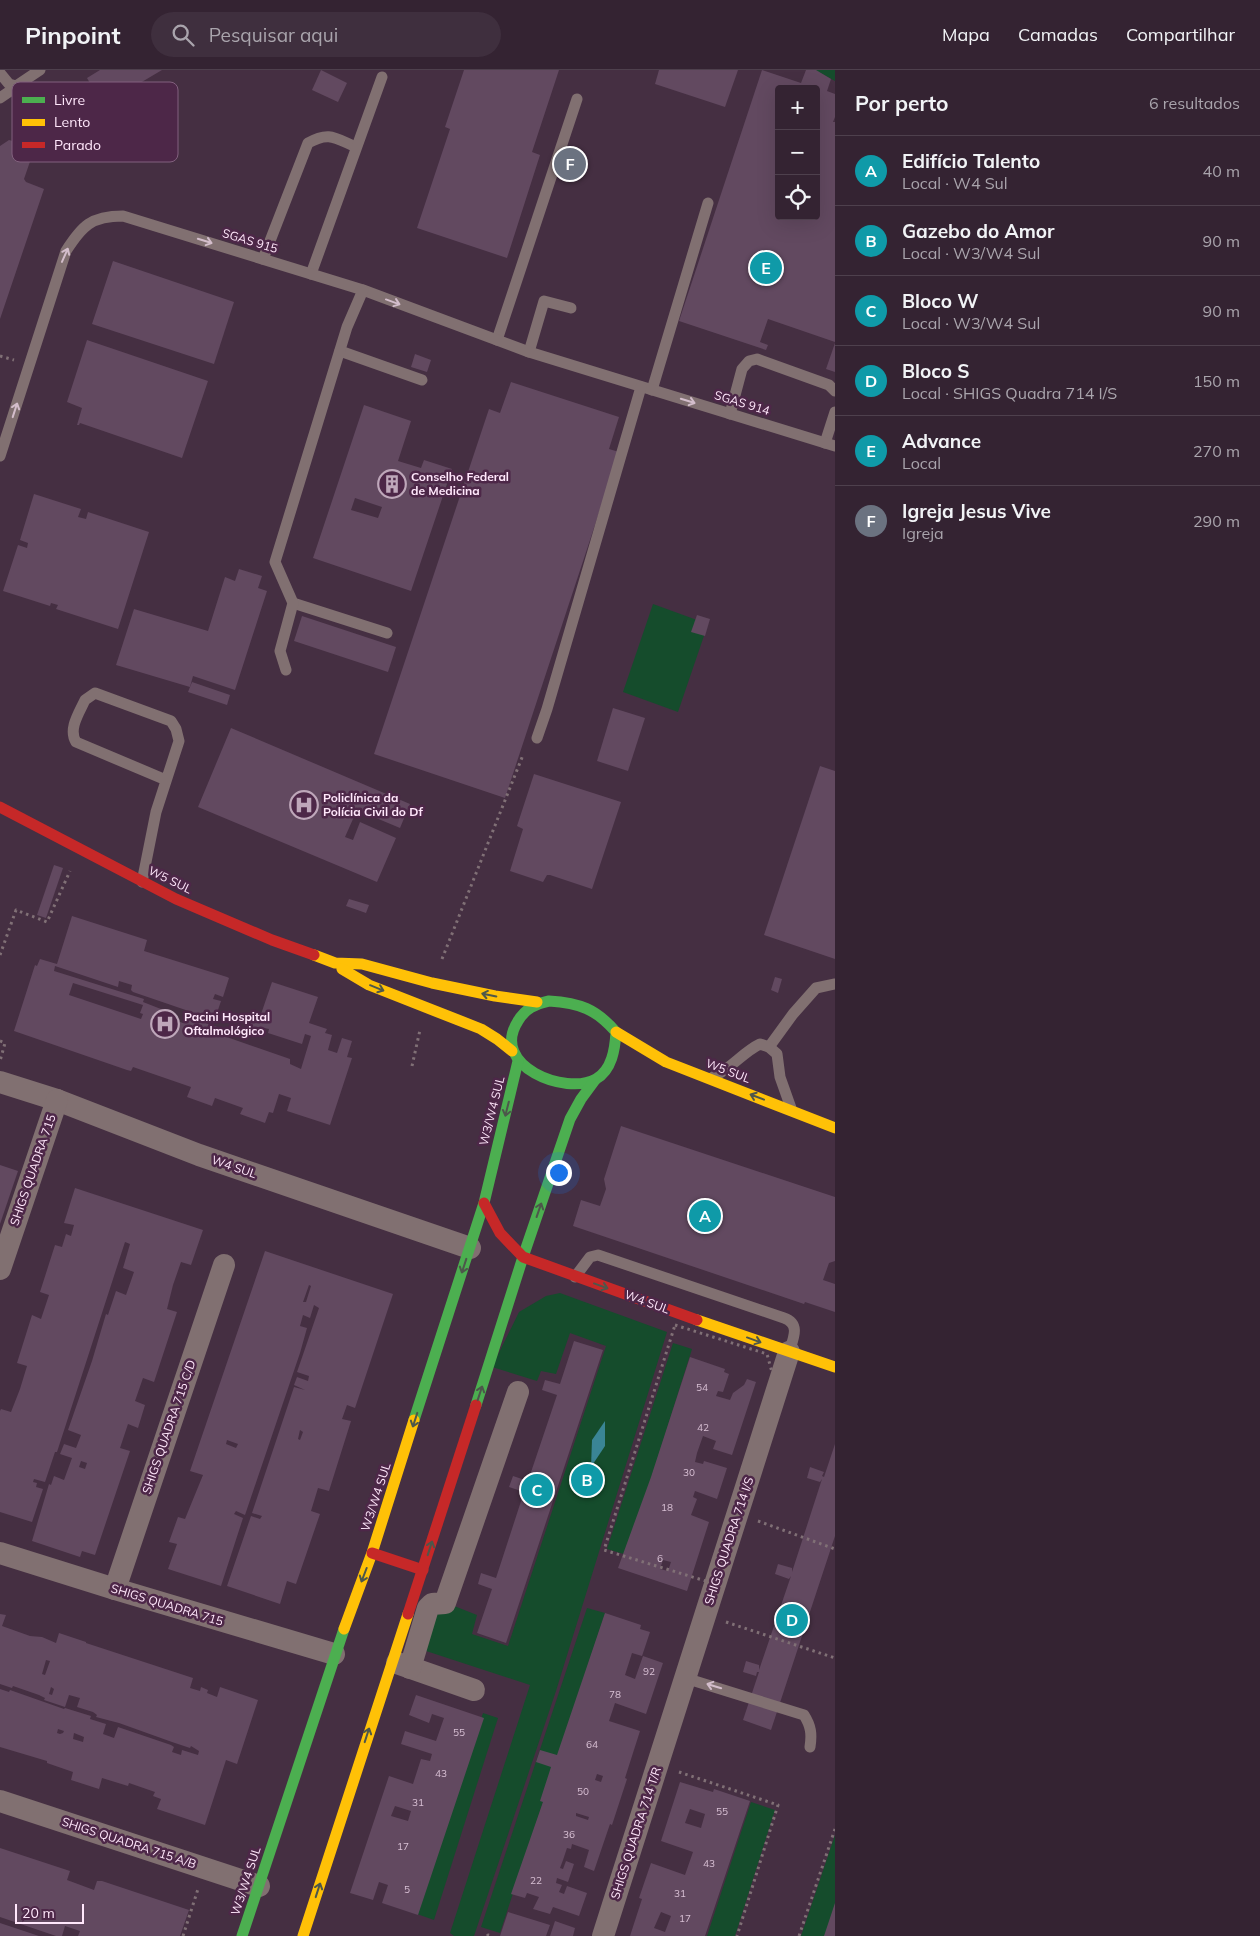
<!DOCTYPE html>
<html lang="pt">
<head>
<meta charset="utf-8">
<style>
  body { margin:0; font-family:Mulish,sans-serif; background:#3f2f3e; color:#f1f3f6 }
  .controls { position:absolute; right:15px; top:15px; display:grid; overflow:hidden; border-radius:5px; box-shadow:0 5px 20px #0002 }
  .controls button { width:45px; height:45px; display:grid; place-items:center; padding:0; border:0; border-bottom:1px solid #4e404d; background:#342332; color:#f1f3f6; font:25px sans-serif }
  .scale { position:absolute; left:15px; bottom:12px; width:69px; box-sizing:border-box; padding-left:5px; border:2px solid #ffe7fb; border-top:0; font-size:14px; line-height:18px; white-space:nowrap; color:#ffe7fb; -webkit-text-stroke:4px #4d2748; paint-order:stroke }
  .you { position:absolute; left:558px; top:1102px; width:18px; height:18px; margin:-12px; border:4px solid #fff; border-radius:50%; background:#1a73e8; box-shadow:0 0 0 8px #1a73e833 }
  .badge { display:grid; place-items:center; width:32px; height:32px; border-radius:50%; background:#bea7ba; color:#fff; font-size:16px; font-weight:700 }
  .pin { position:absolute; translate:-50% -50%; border:2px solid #fff; box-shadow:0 1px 5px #0006 }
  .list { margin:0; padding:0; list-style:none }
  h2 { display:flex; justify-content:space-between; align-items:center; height:65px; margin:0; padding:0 20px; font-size:21px }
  h2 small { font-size:16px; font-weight:400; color:#a9a4ac }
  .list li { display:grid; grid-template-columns:32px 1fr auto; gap:15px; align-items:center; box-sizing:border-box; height:70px; padding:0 20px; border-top:1px solid #4e404d }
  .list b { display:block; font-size:19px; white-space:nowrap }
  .list p { margin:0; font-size:16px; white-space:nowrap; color:#a9a4ac }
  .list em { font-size:16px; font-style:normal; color:#a9a4ac }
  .icon { flex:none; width:28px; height:28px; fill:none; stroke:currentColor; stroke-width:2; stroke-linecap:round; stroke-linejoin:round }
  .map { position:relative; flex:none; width:835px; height:1866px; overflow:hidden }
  header { display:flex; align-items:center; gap:30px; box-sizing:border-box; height:70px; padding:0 25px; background:#342332; border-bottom:1px solid #4e404d }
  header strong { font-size:24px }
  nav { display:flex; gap:28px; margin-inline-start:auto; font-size:18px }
  .search { width:350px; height:45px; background:#3f2f3e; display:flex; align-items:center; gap:12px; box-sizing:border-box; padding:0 18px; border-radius:28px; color:#a9a4ac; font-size:19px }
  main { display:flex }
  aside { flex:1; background:#342332 }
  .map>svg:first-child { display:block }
</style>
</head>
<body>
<header>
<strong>Pinpoint</strong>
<div class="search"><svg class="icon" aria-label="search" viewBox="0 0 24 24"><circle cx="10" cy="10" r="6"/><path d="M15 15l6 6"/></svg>Pesquisar aqui</div>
<nav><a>Mapa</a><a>Camadas</a><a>Compartilhar</a></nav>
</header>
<main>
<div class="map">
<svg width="835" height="1866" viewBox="0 0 835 1866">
  <rect width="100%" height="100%" fill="#452f42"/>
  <g fill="#154c2c">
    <path d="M815,0H835V11Z"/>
    <path d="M653,534L708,554L678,642L623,622Z"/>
    <path d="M560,1223L667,1262L556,1621L474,1866H454L450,1863L530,1615L420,1579L434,1528L477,1545L472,1564L508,1576L606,1276L570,1263L556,1304L541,1301L537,1311L492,1297L519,1242L546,1226Z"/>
    <path d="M673,1273L692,1279L627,1485L607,1479Z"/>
    <path d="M587,1538L605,1543L500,1863L481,1857Z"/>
    <path d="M483,1643L498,1648L434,1850L417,1844Z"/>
    <path d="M751,1732L775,1740L735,1866H707Z"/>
    <path d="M835,1765V1835L825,1866H801Z"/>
  </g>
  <path fill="#3a8595" d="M605,1351V1376L591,1397L592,1370Z"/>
  <g fill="#624960" fill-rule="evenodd">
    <path d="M100,0H162L103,35L87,8Z"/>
    <path d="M321,0L347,13L338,32L312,20Z"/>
    <path d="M464,0H559L532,82L540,85L507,188L417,158L450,59L445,57Z"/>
    <path d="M659,0H738L725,37L655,14Z"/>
    <path d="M762,0L801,13L806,0H816L831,9L827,21L835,24V47L833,52H835V272L768,249L760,272L768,275L766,280L679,251ZM779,19H816V146H779Z"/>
    <path d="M9,70L35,77L24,109L26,112L44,119L0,249V76Z"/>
    <path d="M113,191L234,232L214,294L92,254Z"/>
    <path d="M87,270L208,311L182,388L80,353L79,355H77L82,338L67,332Z"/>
    <path d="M835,273V302L826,299Z"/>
    <path d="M415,284L431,290L427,302L411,297Z"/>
    <path d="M511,312L619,347L609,379L619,382L505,728L374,684L489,339L500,343Z"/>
    <path d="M364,335L411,351L398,391L421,398L424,390L452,399L411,521L313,488ZM355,428L382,437L378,448L351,440Z"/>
    <path d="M34,424L81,439L78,447L86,449L88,442L149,462L118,559L56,539L58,535L51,533L50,536L3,521L18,475L27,478L28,473L20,470Z"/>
    <path d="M239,499L262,506L258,518L267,521L235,620L193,606L190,617L116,595L134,539L208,561L225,507L235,511Z"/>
    <path d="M697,545L710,549L705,566L691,562Z"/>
    <path d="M302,546L396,577L388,602L294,571Z"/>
    <path d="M192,612L230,625L227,635L188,622Z"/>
    <path d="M613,638L645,648L628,701L597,691Z"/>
    <path d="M231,658L410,734L400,758L357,740L345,767L353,770L360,752L396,768L377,812L198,737Z"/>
    <path d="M820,696L835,701V889L764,865Z"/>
    <path d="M534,704L621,732L592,819L550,805H547L543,812L510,801L523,759L517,756Z"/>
    <path d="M54,795L63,798L46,848L37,845Z"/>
    <path d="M349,829L369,835L366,843L346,836Z"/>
    <path d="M72,846L147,870L144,881L227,907L229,908L223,927L215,924L213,929L221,931L215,949H212L133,922L131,920L132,915L119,911L118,917L55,896L54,901L144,929L143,932L166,941L164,946L183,953L186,946L220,958L218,964L290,989V994L301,999L311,966L305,964L302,974L268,963L269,959L264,958L261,966L248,962L252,948L259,950L272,912L318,927L309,953L327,959L325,963L332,965L328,980L337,983L342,968L352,971L347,987L352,988L330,1055L287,1041L291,1028L279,1024L273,1043L269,1042L265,1053L240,1044L243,1038L215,1028L212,1036L187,1027L191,1017L133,997L131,1001L127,1000L14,961L35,895L37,896L40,889L57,894ZM73,913L143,935L140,943L143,944L141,949L69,925Z"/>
    <path d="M775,907L782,909L778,923L771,920Z"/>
    <path d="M621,1056L835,1127V1191L829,1193L823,1210L835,1214V1242L805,1232L804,1234L573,1156L581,1130L600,1136L606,1119L604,1109Z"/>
    <path d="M0,1095L18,1101L0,1154Z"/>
    <path d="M75,1118L203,1160L191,1195L181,1192L173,1215L167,1239L177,1242L154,1312L143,1308L135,1331L145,1335L138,1358L128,1354L120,1378L130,1381L95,1485L82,1481L80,1487L32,1471L49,1414L51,1415L54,1406L64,1410L72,1388L60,1384L64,1374L76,1378L81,1365L68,1360L92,1291L106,1244L108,1245L116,1221L126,1225L134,1202L123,1198L130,1174L125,1172L57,1382H55L45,1412L34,1409L33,1412L37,1413L36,1417L43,1419L32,1452L0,1442V1341L1,1339L11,1342L20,1319L27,1296L17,1293L32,1245L41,1249L49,1225L40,1222L55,1175L62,1177L66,1164L71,1166L74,1155L64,1153ZM81,1391L87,1393L85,1399L79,1397Z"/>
    <path d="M265,1181L393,1224L355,1338L347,1335L342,1349L351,1351L329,1421L318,1418L311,1441L320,1444L296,1514L287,1511L280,1534L227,1516L251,1446L260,1449L262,1446L252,1443L294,1317L305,1320L294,1315L297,1307L308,1311L309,1306L297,1302L319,1238L314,1235L310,1248L303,1245L300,1256L307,1258L300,1283L245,1445L236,1441L234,1444L243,1448L221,1516L168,1499L177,1474L169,1472L178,1447L185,1449L203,1405L190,1401ZM309,1215L311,1216L306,1232H303ZM300,1360L303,1362L300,1370L298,1369ZM227,1370L238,1374L236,1378L226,1374Z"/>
    <path d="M574,1271L603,1280L506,1573L477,1563L492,1519L478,1514L481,1503L496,1508L524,1422L509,1417L513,1406L528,1411L557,1325L542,1320L545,1310L560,1314Z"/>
    <path d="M690,1287L725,1299L724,1302L729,1304L723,1322L718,1321L716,1326L730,1330L733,1323L744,1315L747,1309L756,1312L732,1385L713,1379L716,1371L703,1366L697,1383L695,1392L703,1394L704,1391L727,1398L717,1429L695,1421L693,1427L697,1429L691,1445L709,1452L687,1521L618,1498L651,1407ZM663,1490L671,1492L668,1501L660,1499Z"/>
    <path d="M835,1374V1466L771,1660L743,1650L759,1602H757L756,1606L743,1602L746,1591L759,1595V1600L791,1506L789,1509L775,1504L778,1494L792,1498V1502L822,1409L820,1412L807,1408L810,1397L824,1402L822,1406L824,1407Z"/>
    <path d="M605,1543L641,1555L640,1559L650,1562L642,1586L632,1583L625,1605L635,1609L643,1586L663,1593L646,1644L615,1633L609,1651L640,1661L625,1708L627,1709L612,1755L610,1754L594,1801L584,1797L589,1780L572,1774L571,1779L567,1778L563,1790L560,1798L563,1799L566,1791L574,1794L568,1812L557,1808L556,1813L562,1815L559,1822L564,1824L567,1816L587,1823L579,1846L553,1837L550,1844L533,1839L539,1827L527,1823L525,1828L511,1824L543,1732L540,1731L551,1697L536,1692L540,1680L557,1685ZM597,1704L603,1706L601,1712L595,1710ZM576,1743L589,1747L588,1750L576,1746Z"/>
    <path d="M0,1544L6,1545L2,1556L30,1566L42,1567L56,1573L59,1563L86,1572V1573L193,1608L190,1618L200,1621L201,1617L208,1620L207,1623L217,1627L220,1617L258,1630L237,1694L226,1690L205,1755L157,1739L161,1729L153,1726L155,1722L129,1713L128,1716L102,1708L99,1719L71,1710L73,1702L47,1693V1691L0,1677V1619L9,1622L10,1620L64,1639L65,1638L91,1646L90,1649L106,1654L103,1664L114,1668L118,1657L171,1675L174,1677L172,1682L181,1685L182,1680L198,1685L199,1681L191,1676L190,1678L172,1672L119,1653L96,1647L97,1645L93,1642L77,1637L80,1628L69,1625L65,1637L44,1630L45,1628L39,1625L13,1616L12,1618L0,1614ZM46,1590L50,1591L45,1605L42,1604ZM51,1617L54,1619L52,1625L49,1624ZM58,1659L64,1661L63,1663L60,1664L57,1663ZM74,1663L84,1667L83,1672L73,1669Z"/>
    <path d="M416,1625L484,1648L418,1845L382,1833L388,1815L379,1812L373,1830L350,1823L389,1706L413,1714L421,1689L430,1691L432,1684L401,1674L405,1661L436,1671L444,1648L432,1644L429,1653L409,1645ZM395,1736L411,1741L408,1751L391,1746Z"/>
    <path d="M680,1712L713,1722L714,1719L750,1731L705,1866H630L642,1829L639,1828L651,1793L685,1805L693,1782L661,1771ZM690,1739L705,1744L701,1758L685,1753ZM661,1842L671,1846L665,1862L654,1858Z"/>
    <path d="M0,1778L70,1801L67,1810L94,1820L97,1811H102L189,1840L180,1866H78L80,1861L65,1856L62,1866H56L0,1847Z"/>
    <path d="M835,1833V1866H824Z"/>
    <path d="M508,1842L550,1855L546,1866H500Z"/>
    <path d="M555,1851L575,1858L573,1866H550Z"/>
    <path d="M0,1853L39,1866H0Z"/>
  </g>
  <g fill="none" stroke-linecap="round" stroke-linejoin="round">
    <g stroke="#807076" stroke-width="3" stroke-dasharray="2.5 4" stroke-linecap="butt">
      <path d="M0,286L14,290"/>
      <path d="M0,885L16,840L47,852L70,801"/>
      <path d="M442,889L523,685"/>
      <path d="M0,971L5,973L0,991"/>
      <path d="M412,996L420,960"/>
      <path d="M675,1255L767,1284L773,1306L738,1415L709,1512L604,1480Z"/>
      <path d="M758,1451L835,1479"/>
      <path d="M726,1552L835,1588"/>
      <path d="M679,1702L778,1735L737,1866"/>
      <path d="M183,1866L198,1819"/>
      <path d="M487,1866L488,1865L492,1866"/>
      <path d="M799,1866L835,1759"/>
    </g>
    <g stroke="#817071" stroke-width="11">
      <path d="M0,3L9,14L16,16L40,0"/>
      <path d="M0,28L19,15"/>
      <path d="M263,189L308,73C329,61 335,68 356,77"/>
      <path d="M311,204L382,7"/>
      <path d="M497,270L577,29"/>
      <path d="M340,281L422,310"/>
      <path d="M529,282L544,231L571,238"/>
      <path d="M652,320L708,133"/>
      <path d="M730,344L742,299L749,291L757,289L829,315L835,321"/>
      <path d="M825,373L835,342"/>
      <path d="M0,386L66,181C82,156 91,146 123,146L363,220L529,282L835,376"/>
      <path d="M293,533L387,563"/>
      <path d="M286,600L280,581L293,533L275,492L347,257L363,220"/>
      <path d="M537,668L547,639L641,317"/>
      <path d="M142,812L156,742L179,671L176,659L171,651L95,623L85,630C79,643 68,659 76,672L166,710"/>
      <path d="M769,977L793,944L816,918L835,914"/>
      <path d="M713,1007C731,999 743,982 760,974L769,977L777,984L780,1007L791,1038"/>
      <path d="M575,1207L590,1187L598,1185L784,1248C801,1254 793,1269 789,1282"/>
      <path d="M685,1608L804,1645C811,1656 812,1664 810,1677"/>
    </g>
    <g stroke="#817071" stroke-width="22">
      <path d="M0,1012L57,1030L199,1085L470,1178"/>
      <path d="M0,1199L57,1030"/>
      <path d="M0,1483L115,1519L334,1584"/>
      <path d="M115,1519L224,1195"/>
      <path d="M397,1593L474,1620"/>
      <path d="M410,1598L428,1538L432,1534L445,1533L518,1322"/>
      <path d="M0,1731L259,1816"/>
      <path d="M603,1866L789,1282"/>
    </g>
    <g stroke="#4caf50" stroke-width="11">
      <path d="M549,931C580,933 596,939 616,962C615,979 612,1000 596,1009C566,1026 489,996 518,951C525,939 535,934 549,931Z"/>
      <path d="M476,1335L523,1187L570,1049L581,1029L595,1010"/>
      <path d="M414,1350L484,1133L518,991"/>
      <path d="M242,1866L344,1559"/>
    </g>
    <g stroke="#ffc107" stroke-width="11">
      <path d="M314,885L335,893L362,894L432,913L495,926L537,932"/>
      <path d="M342,899L369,915L481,959L497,969L512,981"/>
      <path d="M616,962L666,992L835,1058"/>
      <path d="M697,1250L835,1297"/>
      <path d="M344,1559L372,1483L414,1350"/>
      <path d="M303,1866L408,1544"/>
    </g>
    <g stroke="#c62828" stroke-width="11">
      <path d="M0,737L176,829L272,870L314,885"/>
      <path d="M484,1133L500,1163L523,1187L697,1250"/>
      <path d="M372,1483L423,1500"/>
      <path d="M408,1544L476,1335"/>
    </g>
  </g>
  <defs><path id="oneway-shaft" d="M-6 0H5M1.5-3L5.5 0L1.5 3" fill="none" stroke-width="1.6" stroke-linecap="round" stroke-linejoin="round" transform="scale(1.25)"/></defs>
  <g stroke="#d3bdcb">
    <use href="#oneway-shaft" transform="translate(205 171) rotate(17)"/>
    <use href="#oneway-shaft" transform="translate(65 185) rotate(-66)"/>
    <use href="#oneway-shaft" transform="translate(393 232) rotate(20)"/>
    <use href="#oneway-shaft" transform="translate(688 331) rotate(17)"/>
    <use href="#oneway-shaft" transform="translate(15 340) rotate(-72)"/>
    <use href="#oneway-shaft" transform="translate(714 1616) rotate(-163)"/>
  </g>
  <g stroke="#4d574b">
    <use href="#oneway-shaft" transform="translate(377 918) rotate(22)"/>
    <use href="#oneway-shaft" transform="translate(489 925) rotate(-168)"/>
    <use href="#oneway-shaft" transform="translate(757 1027) rotate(-159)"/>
    <use href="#oneway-shaft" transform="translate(507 1039) rotate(104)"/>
    <use href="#oneway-shaft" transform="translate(539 1140) rotate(-71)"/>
    <use href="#oneway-shaft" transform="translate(464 1196) rotate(108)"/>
    <use href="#oneway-shaft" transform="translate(601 1216) rotate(20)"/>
    <use href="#oneway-shaft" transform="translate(754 1270) rotate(20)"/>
    <use href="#oneway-shaft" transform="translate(480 1323) rotate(-72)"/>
    <use href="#oneway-shaft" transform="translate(415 1350) rotate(108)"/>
    <use href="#oneway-shaft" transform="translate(430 1478) rotate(-72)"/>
    <use href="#oneway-shaft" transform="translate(364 1505) rotate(111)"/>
    <use href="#oneway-shaft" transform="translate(367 1665) rotate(-72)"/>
    <use href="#oneway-shaft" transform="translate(318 1820) rotate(-72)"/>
  </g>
  <defs>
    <symbol id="building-ring" viewBox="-11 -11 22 22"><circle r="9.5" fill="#4d2748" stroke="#bea7ba" stroke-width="1.5"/><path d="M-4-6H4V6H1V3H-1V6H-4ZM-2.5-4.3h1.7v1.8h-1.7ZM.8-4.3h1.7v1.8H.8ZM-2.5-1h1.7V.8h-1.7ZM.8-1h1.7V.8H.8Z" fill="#bea7ba"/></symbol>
    <symbol id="hospital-ring" viewBox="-11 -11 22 22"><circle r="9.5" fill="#4d2748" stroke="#bea7ba" stroke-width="1.5"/><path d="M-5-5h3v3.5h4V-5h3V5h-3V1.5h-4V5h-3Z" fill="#bea7ba"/></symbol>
  </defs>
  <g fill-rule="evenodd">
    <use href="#building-ring" x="376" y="398" width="32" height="32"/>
    <use href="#hospital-ring" x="288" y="719" width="32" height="32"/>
    <use href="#hospital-ring" x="149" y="938" width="32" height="32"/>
  </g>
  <g text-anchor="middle" stroke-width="5" stroke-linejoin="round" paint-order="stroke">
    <g font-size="10" fill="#d8c0d4">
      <text x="702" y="1321">54</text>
      <text x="703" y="1361">42</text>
      <text x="689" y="1406">30</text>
      <text x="667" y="1441">18</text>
      <text x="660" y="1492">6</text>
      <text x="649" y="1605">92</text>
      <text x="615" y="1628">78</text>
      <text x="459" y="1666">55</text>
      <text x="592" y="1678">64</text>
      <text x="441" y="1707">43</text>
      <text x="583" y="1725">50</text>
      <text x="418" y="1736">31</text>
      <text x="722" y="1745">55</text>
      <text x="569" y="1768">36</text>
      <text x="403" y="1780">17</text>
      <text x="709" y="1797">43</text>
      <text x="536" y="1814">22</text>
      <text x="407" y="1823">5</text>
      <text x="680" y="1827">31</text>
      <text x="685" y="1852">17</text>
    </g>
    <g font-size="12" fill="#ffe7fb" stroke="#4d2748">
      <text transform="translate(250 171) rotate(17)" y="4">SGAS 915</text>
      <text transform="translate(742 333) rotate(17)" y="4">SGAS 914</text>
      <text transform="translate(170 810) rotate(26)" y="4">W5 SUL</text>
      <text transform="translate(728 1001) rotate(21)" y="4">W5 SUL</text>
      <text transform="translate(492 1041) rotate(-76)" y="4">W3/W4 SUL</text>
      <text transform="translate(234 1097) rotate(19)" y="4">W4 SUL</text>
      <text transform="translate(33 1100) rotate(-71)" y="4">SHIGS QUADRA 715</text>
      <text transform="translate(647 1232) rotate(20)" y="4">W4 SUL</text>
      <text transform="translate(169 1357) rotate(-71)" y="4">SHIGS QUADRA 715 C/D</text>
      <text transform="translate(376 1427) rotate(-72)" y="4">W3/W4 SUL</text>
      <text transform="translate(729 1471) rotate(-72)" y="4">SHIGS QUADRA 714 I/S</text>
      <text transform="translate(167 1535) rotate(17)" y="4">SHIGS QUADRA 715</text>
      <text transform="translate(636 1763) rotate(-72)" y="4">SHIGS QUADRA 714 T/R</text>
      <text transform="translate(129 1773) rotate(18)" y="4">SHIGS QUADRA 715 A/B</text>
      <text transform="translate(246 1811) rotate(-72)" y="4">W3/W4 SUL</text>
    </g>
    <g font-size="12" font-weight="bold" fill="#ffe7fb" stroke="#4d2748" text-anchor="start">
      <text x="411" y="411">Conselho Federal<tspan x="411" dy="14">de Medicina</tspan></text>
      <text x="323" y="732">Policlínica da<tspan x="323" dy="14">Polícia Civil do Df</tspan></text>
      <text x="184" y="951">Pacini Hospital<tspan x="184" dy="14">Oftalmológico</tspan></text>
    </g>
  </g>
  <rect x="12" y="12" width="166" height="80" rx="8" fill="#4d2748" stroke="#82617e" stroke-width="1"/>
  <rect x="22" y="27" width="23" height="6" fill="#4caf50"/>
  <rect x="22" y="49" width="23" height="7" fill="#ffc107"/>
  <rect x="22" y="72" width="23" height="6" fill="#c62828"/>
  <g font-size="14" fill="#ffe7fb">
    <text x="54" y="35">Livre</text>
    <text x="54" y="57">Lento</text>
    <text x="54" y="80">Parado</text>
  </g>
</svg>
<div class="controls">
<button>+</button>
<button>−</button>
<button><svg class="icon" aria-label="locate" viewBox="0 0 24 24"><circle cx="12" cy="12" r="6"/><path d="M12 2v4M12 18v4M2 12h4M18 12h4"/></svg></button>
</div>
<div class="scale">20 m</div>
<div class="you"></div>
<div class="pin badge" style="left:705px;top:1146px;background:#0f9aa8">A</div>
<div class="pin badge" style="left:587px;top:1410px;background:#0f9aa8">B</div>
<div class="pin badge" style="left:537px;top:1420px;background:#0f9aa8">C</div>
<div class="pin badge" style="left:792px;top:1550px;background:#0f9aa8">D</div>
<div class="pin badge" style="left:766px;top:198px;background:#0f9aa8">E</div>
<div class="pin badge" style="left:570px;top:94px;background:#6b7280">F</div>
</div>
<aside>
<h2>Por perto<small>6 resultados</small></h2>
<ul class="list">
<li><span class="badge" style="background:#0f9aa8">A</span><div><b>Edifício Talento</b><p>Local · W4 Sul</p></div><em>40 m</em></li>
<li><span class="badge" style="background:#0f9aa8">B</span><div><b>Gazebo do Amor</b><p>Local · W3/W4 Sul</p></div><em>90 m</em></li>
<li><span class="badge" style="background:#0f9aa8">C</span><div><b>Bloco W</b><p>Local · W3/W4 Sul</p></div><em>90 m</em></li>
<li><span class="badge" style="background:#0f9aa8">D</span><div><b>Bloco S</b><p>Local · SHIGS Quadra 714 I/S</p></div><em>150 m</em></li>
<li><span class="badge" style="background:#0f9aa8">E</span><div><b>Advance</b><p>Local</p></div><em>270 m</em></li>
<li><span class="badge" style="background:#6b7280">F</span><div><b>Igreja Jesus Vive</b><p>Igreja</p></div><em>290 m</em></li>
</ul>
</aside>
</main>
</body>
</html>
